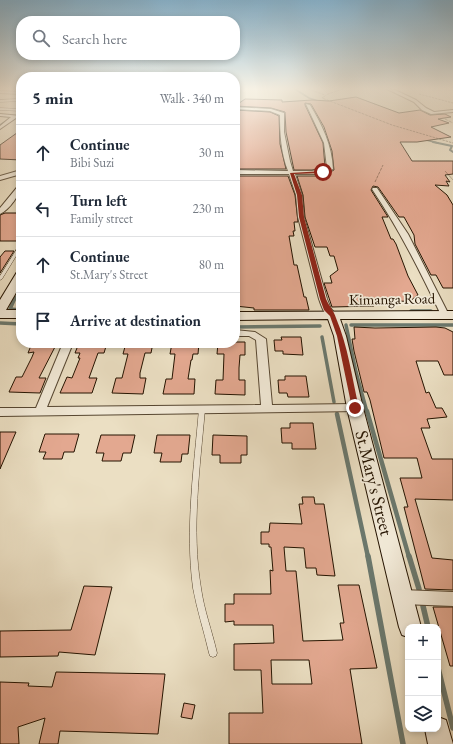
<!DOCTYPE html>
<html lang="en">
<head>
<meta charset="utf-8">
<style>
  body { margin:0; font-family:"EB Garamond",serif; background:#f6f6f7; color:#1f2937 }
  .controls { position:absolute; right:12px; bottom:12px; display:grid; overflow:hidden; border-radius:8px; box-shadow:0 2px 6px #0003 }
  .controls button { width:36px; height:36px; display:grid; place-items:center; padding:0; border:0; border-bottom:1px solid #e0e1e3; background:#fff; color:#1f2937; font:20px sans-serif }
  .stop { position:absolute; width:12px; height:12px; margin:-9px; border:3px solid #8f2418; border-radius:50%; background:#fff }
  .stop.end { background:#8f2418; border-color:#fff; box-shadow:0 1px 4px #0008 }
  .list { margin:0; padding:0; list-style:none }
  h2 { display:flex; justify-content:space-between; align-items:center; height:52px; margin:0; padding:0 16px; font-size:17px }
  h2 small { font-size:13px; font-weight:400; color:#747a83 }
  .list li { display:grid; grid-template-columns:26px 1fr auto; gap:12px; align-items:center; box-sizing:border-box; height:56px; padding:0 16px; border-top:1px solid #e0e1e3 }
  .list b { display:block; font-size:15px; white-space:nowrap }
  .list p { margin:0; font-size:13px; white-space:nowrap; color:#747a83 }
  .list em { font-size:13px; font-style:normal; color:#747a83 }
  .icon { flex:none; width:22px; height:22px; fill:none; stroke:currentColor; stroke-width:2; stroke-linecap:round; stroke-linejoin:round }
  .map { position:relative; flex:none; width:453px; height:744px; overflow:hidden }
  .search { position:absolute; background:#fff; box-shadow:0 2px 6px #0003; left:16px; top:16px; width:224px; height:44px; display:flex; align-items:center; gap:10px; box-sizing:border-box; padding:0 14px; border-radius:16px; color:#747a83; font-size:15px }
  .panel { position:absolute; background:#fff; box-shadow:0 2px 6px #0003; left:16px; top:72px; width:224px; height:276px; border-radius:16px }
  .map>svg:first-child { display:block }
</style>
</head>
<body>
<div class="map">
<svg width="453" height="744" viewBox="0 0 453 744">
  <rect width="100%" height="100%" fill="#ebdfc3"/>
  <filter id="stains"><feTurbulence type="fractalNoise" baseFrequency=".005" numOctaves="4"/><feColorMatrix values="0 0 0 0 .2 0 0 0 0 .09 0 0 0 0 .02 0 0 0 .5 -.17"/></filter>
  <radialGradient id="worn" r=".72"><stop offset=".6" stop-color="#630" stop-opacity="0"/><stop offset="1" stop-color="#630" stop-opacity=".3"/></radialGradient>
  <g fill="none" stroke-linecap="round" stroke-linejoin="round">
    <g stroke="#6a786e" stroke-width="1.5">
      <path d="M295,89L309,98L324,103"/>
      <path d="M0,125L12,117"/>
      <path d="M426,140L438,143"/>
    </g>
    <path stroke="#6a786e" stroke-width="2" d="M433,142L452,146L450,150L453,152"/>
    <path stroke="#6a786e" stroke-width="2.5" d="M15,299L21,288"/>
    <g stroke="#6a786e" stroke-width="3.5">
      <path d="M15,298L10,309L21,310"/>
      <path d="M411,311H431"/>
      <path d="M0,323L21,324"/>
      <path d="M346,325L356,372L367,412"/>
      <path d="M351,325H453"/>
      <path d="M235,327L320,326"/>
      <path d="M322,337L334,402"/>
    </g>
    <g stroke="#6a786e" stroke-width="4.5">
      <path d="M367,411L409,557"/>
      <path d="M337,414L368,557"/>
    </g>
    <g stroke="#6a786e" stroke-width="5.5">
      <path d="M368,556L403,744"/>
      <path d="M409,556L419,589"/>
      <path d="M423,606L428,627"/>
      <path d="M438,668L453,728"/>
    </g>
  </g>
  <g fill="#e3a890" stroke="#241300" fill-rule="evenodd">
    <path d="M356,97L399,113L420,110L430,115L445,114L451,117L438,119L449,123L431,127L451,137L417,142H400L412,161H453V174L445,175L450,182L446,181L449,186L435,185L447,195L453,205V288H443L436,275H431L415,244L414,235L404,217H399L378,187L373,186L371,190L388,217H382L391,239H393L396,244L408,276L418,295L410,301L373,302L374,306L332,307L324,283H332L330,276L338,270L334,256H330L327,247H315L305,217L303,195L297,176H323L334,170L332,151L324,127L311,104L305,103V105L323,143L325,167L312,170H294L286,132L285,112L271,108L235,106L245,99L282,100V102L312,100L329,101Z"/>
    <path d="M235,110L270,112L279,116L280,144L286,169H235Z"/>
    <path d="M21,130V160L0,159V145Z"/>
    <path d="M235,176H288L295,195L298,222H294L295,231H293L294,236H289L294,265H297L304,297H306L309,310H254V308L235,306Z"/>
    <path d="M5,213H21V241H0V215Z"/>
    <path d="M5,251H14L0,273V257Z"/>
    <path d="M354,327L375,328L436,327L445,328L453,332V375H444L438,361H416L426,393L429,392L436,408H442L447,417L427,419L430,428H421L432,459H453V500L415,499L432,558L453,560V590L425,589L404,507H408L400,478H422L417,458H384L370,400L367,392H364L354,351L352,339H355Z"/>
    <path d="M281,337H301L303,355L283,354V351H275L274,340H282Z"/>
    <path d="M235,342H245V355H240L239,368V380H245V395L215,394L216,380H223L224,354H217L218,343H235Z"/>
    <path d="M32,343H57L39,378H46L40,393L9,392L16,377H22L32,357L34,352L28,353Z"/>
    <path d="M79,343H107L104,353H98L89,378H97L92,393H60L67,377L72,378L80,358H78L80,353H75Z"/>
    <path d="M126,343H153L151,353H145L140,373V378H146L143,394L112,393L116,378H122L128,354H123Z"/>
    <path d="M172,343H199L198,354H193L192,360H191L188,379H195L194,394H163L166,379H172L175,354H170Z"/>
    <path d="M285,376H306L309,397H288L287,393H279L278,380H285Z"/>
    <path d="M290,423H313L316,449H292V443H282L281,428H290Z"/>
    <path d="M0,432H16L0,469Z"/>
    <path d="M45,434H79L74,452H64L62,459H43L46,452H39Z"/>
    <path d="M101,435H135L131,453H123L121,461H102L104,453H96Z"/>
    <path d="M157,435H190L188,454H182L181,462H160L162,453H154Z"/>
    <path d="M213,435L247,436V455H241V463H220V455H212Z"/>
    <path d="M302,497H314L315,504H324L335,576L317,575L316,568H306L304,548L284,547L286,571H296L303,641L343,640L340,623H344L338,585H359L377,668L350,669L362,744H229V713H263L261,670H234V644L274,643L273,625H234V621L225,622V604H234V594H271L270,570L273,571L271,547H269V544H261V532H269L270,523L302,524L299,504H303ZM271,660H309L312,684H272Z"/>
    <path d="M84,586L112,587L95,655L59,652L58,656L0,657V631L71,630Z"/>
    <path d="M433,607H453V666H450Z"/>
    <path d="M56,672L165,674L158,734L60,731L58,744H39L45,718L18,727L19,744H0V682L29,683L28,686L52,687Z"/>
    <path d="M184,703L195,705L192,719L181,717Z"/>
  </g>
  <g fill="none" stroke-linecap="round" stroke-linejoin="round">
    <defs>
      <g id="lane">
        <path d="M21,99V101L0,102V100Z"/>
        <path d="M0,108L21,109V111L0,110Z"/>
        <path d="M20,244H21V248L2,279L0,280V276Z"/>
        <path d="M202,407L204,408L205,409C200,468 191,529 201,588C204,610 212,631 217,653L216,656L213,657L210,656L209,653C204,631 197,610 193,588C185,529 194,468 199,409L200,408Z"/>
      </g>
      <g id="street">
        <path d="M387,89H393L416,100L426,108L434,112L453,110V112L431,114L422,110L414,102Z"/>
        <path d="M0,91L21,92V94L0,93Z"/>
        <path d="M306,104L310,105C322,125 332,145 333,169L323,174H295L302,195L304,217L327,299L331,309L337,316L333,319C324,316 322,307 319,299L298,217L296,195L289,174H235V170L288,171C281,153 280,134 280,115L270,111L235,109V107L271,109L284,113V132L290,161L293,171H312L327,168L324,143Z"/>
        <path d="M0,114L21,116V118H16L0,129V126L11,117L0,116Z"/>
        <path d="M21,170V174L0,180V176Z"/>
        <path d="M21,184C21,194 9,210 0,214V208L19,185Z"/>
        <path d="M373,188H377L408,234L449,315L448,317H442L441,315C420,271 399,229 372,189Z"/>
        <path d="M235,330L255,332L266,339L272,405L355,404L359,405L360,408L359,411L0,416V408H36L63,343H73L47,407L261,405L256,340L249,336H235Z"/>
        <path d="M402,590L453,592V606L402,604L397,602L395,597L397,592Z"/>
      </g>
      <g id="secondary">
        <path d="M21,271V284L6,310H21V318H0V300L17,272Z"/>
        <path d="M453,311V319H340L346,336L363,408L421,627H408V637L402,635L399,627L347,408L334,336L328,319L235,320V312Z"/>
        <path d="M438,717L446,720L453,744H428L425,729H438Z"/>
      </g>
    </defs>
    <use href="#lane" stroke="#564631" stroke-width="1"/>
    <use href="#street" stroke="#564631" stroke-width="2"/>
    <use href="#secondary" stroke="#241300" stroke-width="2"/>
    <g stroke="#241300" stroke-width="1" stroke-dasharray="0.5 1" stroke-linecap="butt">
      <path d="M308,89L325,95"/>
      <path d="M343,89L328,94L322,98L392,125L453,143"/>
      <path d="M445,89L453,91"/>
      <path d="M419,94L453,103"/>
      <path d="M445,119L453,123"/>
      <path d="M445,171L453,180"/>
      <path d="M375,182L383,165"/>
    </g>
    <use href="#lane" fill="#f2ead8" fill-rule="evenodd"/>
    <use href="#street" fill="#f2ead8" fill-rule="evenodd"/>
    <use href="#secondary" fill="#f2ead8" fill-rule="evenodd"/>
  </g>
  <linearGradient id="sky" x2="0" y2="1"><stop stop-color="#88b7d4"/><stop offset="0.46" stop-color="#f6f1e4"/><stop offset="1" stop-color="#f6f1e4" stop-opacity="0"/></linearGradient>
  <rect width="453" height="193" fill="url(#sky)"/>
  <path fill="#8f2418" d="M323,171L325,173L294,174L302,195L304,217L326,299C329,306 334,311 336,318C348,346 352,378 359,408L355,410L352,408L337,336L330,316L324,310L320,299L299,217L297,195L290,173Z"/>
  <g text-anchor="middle" stroke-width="3.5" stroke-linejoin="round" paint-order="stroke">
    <g font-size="15" fill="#241300" stroke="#f2ead8">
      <text transform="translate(392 299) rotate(-1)" y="5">Kimanga Road</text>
    </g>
    <g font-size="18" fill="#241300" stroke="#f2ead8">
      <text transform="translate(374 483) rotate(76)" y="6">St.Mary's Street</text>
    </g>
  </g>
  <rect width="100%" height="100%" filter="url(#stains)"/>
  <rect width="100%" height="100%" fill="url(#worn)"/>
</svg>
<div class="controls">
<button>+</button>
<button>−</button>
<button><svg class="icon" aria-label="layers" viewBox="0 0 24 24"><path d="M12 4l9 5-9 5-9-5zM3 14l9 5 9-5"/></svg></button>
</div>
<div class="stop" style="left:323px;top:172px"></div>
<div class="stop end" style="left:355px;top:408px"></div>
<div class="search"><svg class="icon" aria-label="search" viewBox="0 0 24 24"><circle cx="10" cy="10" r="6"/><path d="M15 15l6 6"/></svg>Search here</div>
<section class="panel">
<h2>5 min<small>Walk · 340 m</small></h2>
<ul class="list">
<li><svg class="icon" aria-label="ahead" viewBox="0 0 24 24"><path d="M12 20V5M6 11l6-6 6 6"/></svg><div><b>Continue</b><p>Bibi Suzi</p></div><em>30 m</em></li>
<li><svg class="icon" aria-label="left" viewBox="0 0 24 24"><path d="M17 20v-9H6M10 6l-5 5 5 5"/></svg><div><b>Turn left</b><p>Family street</p></div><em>230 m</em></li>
<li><svg class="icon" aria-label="ahead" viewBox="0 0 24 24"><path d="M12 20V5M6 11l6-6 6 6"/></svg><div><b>Continue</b><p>St.Mary's Street</p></div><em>80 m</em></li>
<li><svg class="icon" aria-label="arrive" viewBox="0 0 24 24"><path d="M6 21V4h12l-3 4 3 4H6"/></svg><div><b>Arrive at destination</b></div></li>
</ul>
</section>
</div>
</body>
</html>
